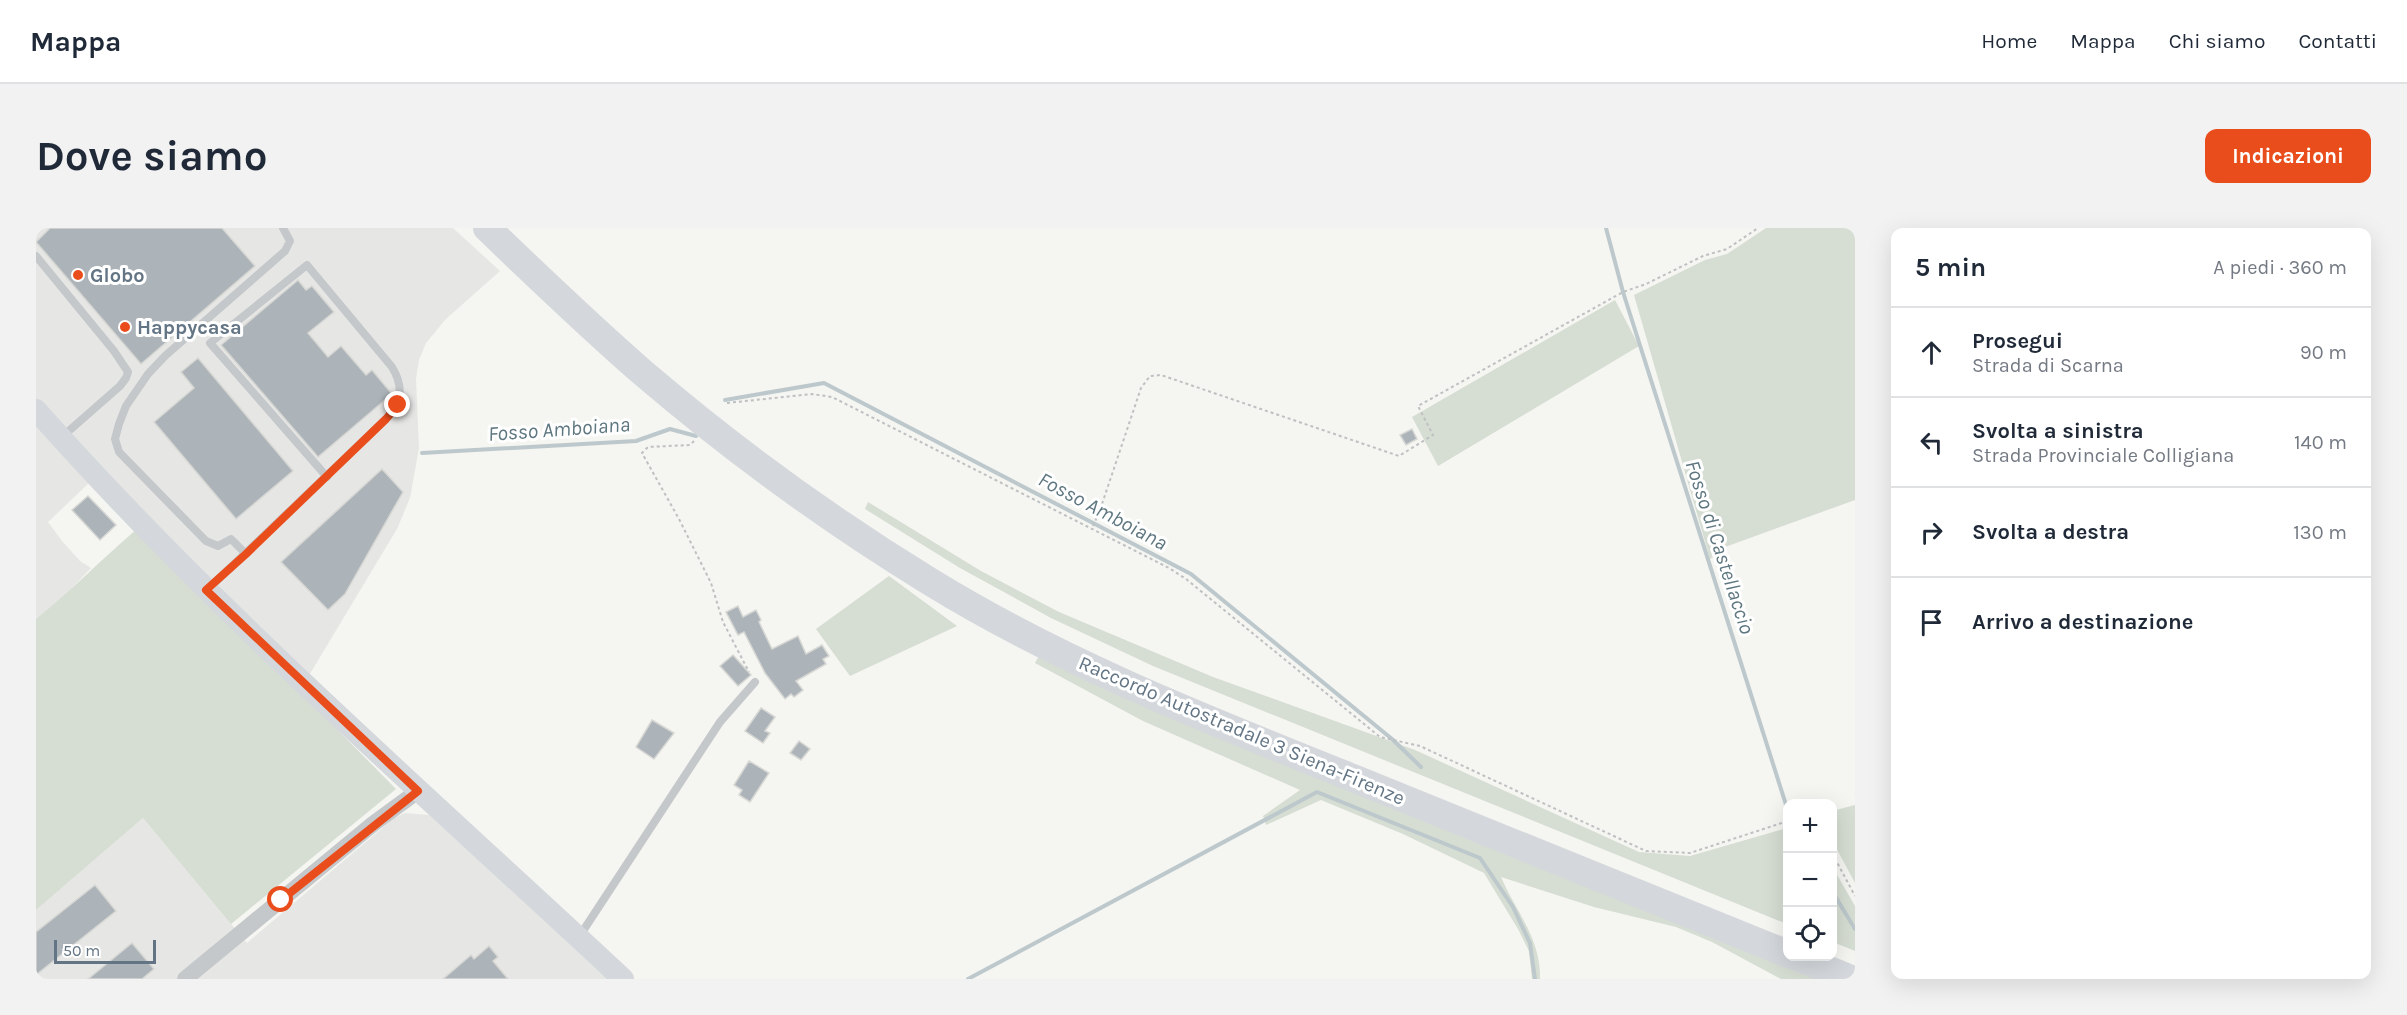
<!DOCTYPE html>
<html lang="it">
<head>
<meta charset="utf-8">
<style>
  body { margin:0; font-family:Karla,sans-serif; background:#f2f2f3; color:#1f2937 }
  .controls { position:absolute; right:18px; bottom:18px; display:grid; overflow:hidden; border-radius:12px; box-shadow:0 6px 24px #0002 }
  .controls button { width:54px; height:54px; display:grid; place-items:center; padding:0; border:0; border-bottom:2px solid #e0e1e3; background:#fff; color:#1f2937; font:30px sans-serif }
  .scale { position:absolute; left:18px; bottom:15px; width:102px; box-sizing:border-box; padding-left:6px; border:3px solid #637584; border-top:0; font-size:16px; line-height:21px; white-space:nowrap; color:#637584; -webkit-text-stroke:4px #fff; paint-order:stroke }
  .stop { position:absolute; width:18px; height:18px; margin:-14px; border:4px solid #ea4d1c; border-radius:50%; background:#fff }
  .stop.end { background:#ea4d1c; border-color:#fff; box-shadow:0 2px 6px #0008 }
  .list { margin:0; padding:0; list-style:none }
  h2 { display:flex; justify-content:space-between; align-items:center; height:78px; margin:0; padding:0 24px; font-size:26px }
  h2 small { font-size:20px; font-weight:400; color:#747a83 }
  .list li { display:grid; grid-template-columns:39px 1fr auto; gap:18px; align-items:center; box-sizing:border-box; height:90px; padding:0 24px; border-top:2px solid #e0e1e3 }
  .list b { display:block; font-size:22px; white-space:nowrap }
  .list p { margin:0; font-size:20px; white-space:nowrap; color:#747a83 }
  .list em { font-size:20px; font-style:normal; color:#747a83 }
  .icon { flex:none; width:33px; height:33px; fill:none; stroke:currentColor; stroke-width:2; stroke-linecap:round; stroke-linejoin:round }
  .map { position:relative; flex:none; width:1819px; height:751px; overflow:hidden; border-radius:12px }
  header { display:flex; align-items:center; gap:36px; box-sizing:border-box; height:84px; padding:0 30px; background:#fff; border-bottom:2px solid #e0e1e3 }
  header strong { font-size:28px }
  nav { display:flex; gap:33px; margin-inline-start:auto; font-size:21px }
  .intro { display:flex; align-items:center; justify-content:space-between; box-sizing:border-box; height:144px; padding:0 36px }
  h1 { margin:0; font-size:42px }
  .button { padding:15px 27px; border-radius:12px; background:#ea4d1c; color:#fff; font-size:21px; font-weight:700 }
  main { display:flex; gap:36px; padding:0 36px }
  aside { flex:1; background:#fff; border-radius:12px; box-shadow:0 6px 24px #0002 }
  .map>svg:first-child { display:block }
</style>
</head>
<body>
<header>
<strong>Mappa</strong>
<nav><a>Home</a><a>Mappa</a><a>Chi siamo</a><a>Contatti</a></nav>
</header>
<div class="intro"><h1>Dove siamo</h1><a class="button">Indicazioni</a></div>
<main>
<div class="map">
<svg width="1819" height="751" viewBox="0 0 1819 751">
  <rect width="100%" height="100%" fill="#f5f5f1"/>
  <g fill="#e6e7e5">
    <path d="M0,0H417L464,43L410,91L390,115L383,132L380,151L383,220L374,270L361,301L272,449L0,174Z"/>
    <path d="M0,196L55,253L12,294L26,313L44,333L55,340L25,371L0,391Z"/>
    <path d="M369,585L393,587L577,751H0V682L107,590L211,715L358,590Z"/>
  </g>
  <g fill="#d6ddd2">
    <path d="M1730,0H1819V272L1689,319L1674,331L1598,67L1669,32L1691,26Z"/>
    <path d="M1579,72L1603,118L1402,238L1376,189Z"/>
    <path d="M832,274L945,343L1023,384L1177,449L1379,522L1603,624L1654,628L1751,600V696L1117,438L1015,390L924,340L829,281Z"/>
    <path d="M102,300L360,561L195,696L107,590L0,682V391C35,363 67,330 102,300Z"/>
    <path d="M853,348L921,398L814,448L780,401Z"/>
    <path d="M1003,428L1789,751H1745L1676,714L1640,699L1558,679L1465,649C1480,684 1505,710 1504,751H1496L1493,723L1482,701L1448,645L1367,606L1285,572L1230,597L1227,588L1264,562L1107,493L999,435Z"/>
    <path d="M1819,577V655L1797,614L1796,583Z"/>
    <path d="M1796,638L1819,678V723L1797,714Z"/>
  </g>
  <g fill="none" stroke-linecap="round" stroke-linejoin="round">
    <g stroke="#bcc8cc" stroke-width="4">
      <path d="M1570,0L1587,64L1752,583"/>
      <path d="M689,172L788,155L1155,346L1356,511L1385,539"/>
      <path d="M386,225L600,213L634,201L660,208"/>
      <path d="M1796,663L1819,701"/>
      <path d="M932,751L1281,564L1444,630L1477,679L1494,715L1499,751"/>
    </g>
  </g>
  <g fill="#acb4b9" stroke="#d7d7d4" stroke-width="1.5">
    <path d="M14,0H186L219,38L105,136L0,14Z"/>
    <path d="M262,52L270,62L276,58L298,84L272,105L292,129L305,118L330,147L336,142L356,166L282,229L185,117Z"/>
    <path d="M162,130L257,243L200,291L118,194L158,160L145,144Z"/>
    <path d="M1376,201L1381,211L1370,217L1364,207Z"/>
    <path d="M346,241L367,264L309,366L292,382L245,334Z"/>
    <path d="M52,268L80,297L64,312L36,282Z"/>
    <path d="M702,378L707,389L720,382L725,392L723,394L736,421L762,408L770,426L786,417L793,428L787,431L790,436L760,453L767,462L758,469L755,466L749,471L729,445L708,404L702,407L690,384Z"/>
    <path d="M697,427L715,447L702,458L684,438Z"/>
    <path d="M725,480L739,489L729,503L734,505L727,515L709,503Z"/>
    <path d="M616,492L638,505L618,531L600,519Z"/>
    <path d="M763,513L774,521L765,532L754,525Z"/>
    <path d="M713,533L733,545L714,574L703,567L706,562L698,557Z"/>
    <path d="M59,657L80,683L0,747V704Z"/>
    <path d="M96,715L118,741L106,751H52Z"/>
    <path d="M453,718L462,729L457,733L472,751H407L435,727L438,731Z"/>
  </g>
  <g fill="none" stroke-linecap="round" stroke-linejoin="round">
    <g stroke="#bec0c2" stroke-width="2" stroke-dasharray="3 3" stroke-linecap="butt">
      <path d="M691,175L776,166L796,169L1133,340L1150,351L1344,509L1384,518L1610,623L1654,625L1752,593"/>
      <path d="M658,213L654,217L612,219L606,225L643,291L675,355L687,394L713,444"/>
      <path d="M1057,298L1064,282L1105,160L1114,148L1125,147L1363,228L1397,207L1382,178L1587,64L1610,56L1667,28L1691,21L1722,0"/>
      <path d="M1796,625L1819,668"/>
    </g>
    <g stroke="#c5c8cb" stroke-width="8">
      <path d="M0,28L78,123L92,144L90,150L84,158L27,208"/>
      <path d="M210,326L195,311L182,318L170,313L83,224L79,211L83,196L90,178L112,146L129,128L249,23L254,13L247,0"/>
      <path d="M173,360L350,191C366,174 368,159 356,139L271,37L174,115L291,249"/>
      <path d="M543,709L684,494L719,454"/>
    </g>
    <path stroke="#c5c8cb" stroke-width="16" d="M149,751L337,596L382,563"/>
    <path stroke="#d4d8dc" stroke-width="22" d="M0,182C181,386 388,565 587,751"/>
    <g stroke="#d4d8dc" stroke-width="28">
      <path d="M451,0C502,49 553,98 606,144C696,221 792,291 893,353C1026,435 1172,492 1317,550C1462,609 1607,667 1752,726"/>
      <path d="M1759,728L1815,751"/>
    </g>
  </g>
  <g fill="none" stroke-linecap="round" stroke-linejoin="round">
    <path stroke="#ea4d1c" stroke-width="8" d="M245,672L382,563L170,362L210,326L350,191L362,177"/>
  </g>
  <g fill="#ea4d1c" stroke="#fff" stroke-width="2">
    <circle cx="42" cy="47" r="6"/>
    <circle cx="89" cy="99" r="6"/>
  </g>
  <g text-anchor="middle" stroke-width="6" stroke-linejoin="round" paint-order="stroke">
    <g font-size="20" font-weight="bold" fill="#637584" stroke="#fff" text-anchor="start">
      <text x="54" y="54">Globo</text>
      <text x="101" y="106">Happycasa</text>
    </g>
    <g font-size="20" fill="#637584" stroke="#fff">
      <text transform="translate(1206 502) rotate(23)" y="7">Raccordo Autostradale 3 Siena-Firenze</text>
    </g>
    <g font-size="21" font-style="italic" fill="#5f7781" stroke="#fff">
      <text transform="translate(523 201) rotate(-4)" y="7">Fosso Amboiana</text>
      <text transform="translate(1067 283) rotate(28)" y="7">Fosso Amboiana</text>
      <text transform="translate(1684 319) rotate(72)" y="7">Fosso di Castellaccio</text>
    </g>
  </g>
</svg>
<div class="controls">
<button>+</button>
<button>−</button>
<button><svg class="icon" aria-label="locate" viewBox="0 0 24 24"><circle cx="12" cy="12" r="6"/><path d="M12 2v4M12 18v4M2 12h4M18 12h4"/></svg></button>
</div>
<div class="scale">50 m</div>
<div class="stop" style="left:245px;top:672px"></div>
<div class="stop end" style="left:362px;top:177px"></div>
</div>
<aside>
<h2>5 min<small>A piedi · 360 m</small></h2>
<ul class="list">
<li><svg class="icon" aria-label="ahead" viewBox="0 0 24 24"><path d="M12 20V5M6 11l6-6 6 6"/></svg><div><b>Prosegui</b><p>Strada di Scarna</p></div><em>90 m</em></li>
<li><svg class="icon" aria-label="left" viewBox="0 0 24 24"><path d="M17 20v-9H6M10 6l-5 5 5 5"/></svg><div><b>Svolta a sinistra</b><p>Strada Provinciale Colligiana</p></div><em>140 m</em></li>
<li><svg class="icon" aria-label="right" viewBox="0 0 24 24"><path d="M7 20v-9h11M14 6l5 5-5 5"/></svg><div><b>Svolta a destra</b></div><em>130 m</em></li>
<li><svg class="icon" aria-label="arrive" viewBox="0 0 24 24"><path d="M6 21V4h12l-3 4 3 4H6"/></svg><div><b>Arrivo a destinazione</b></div></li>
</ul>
</aside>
</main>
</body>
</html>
